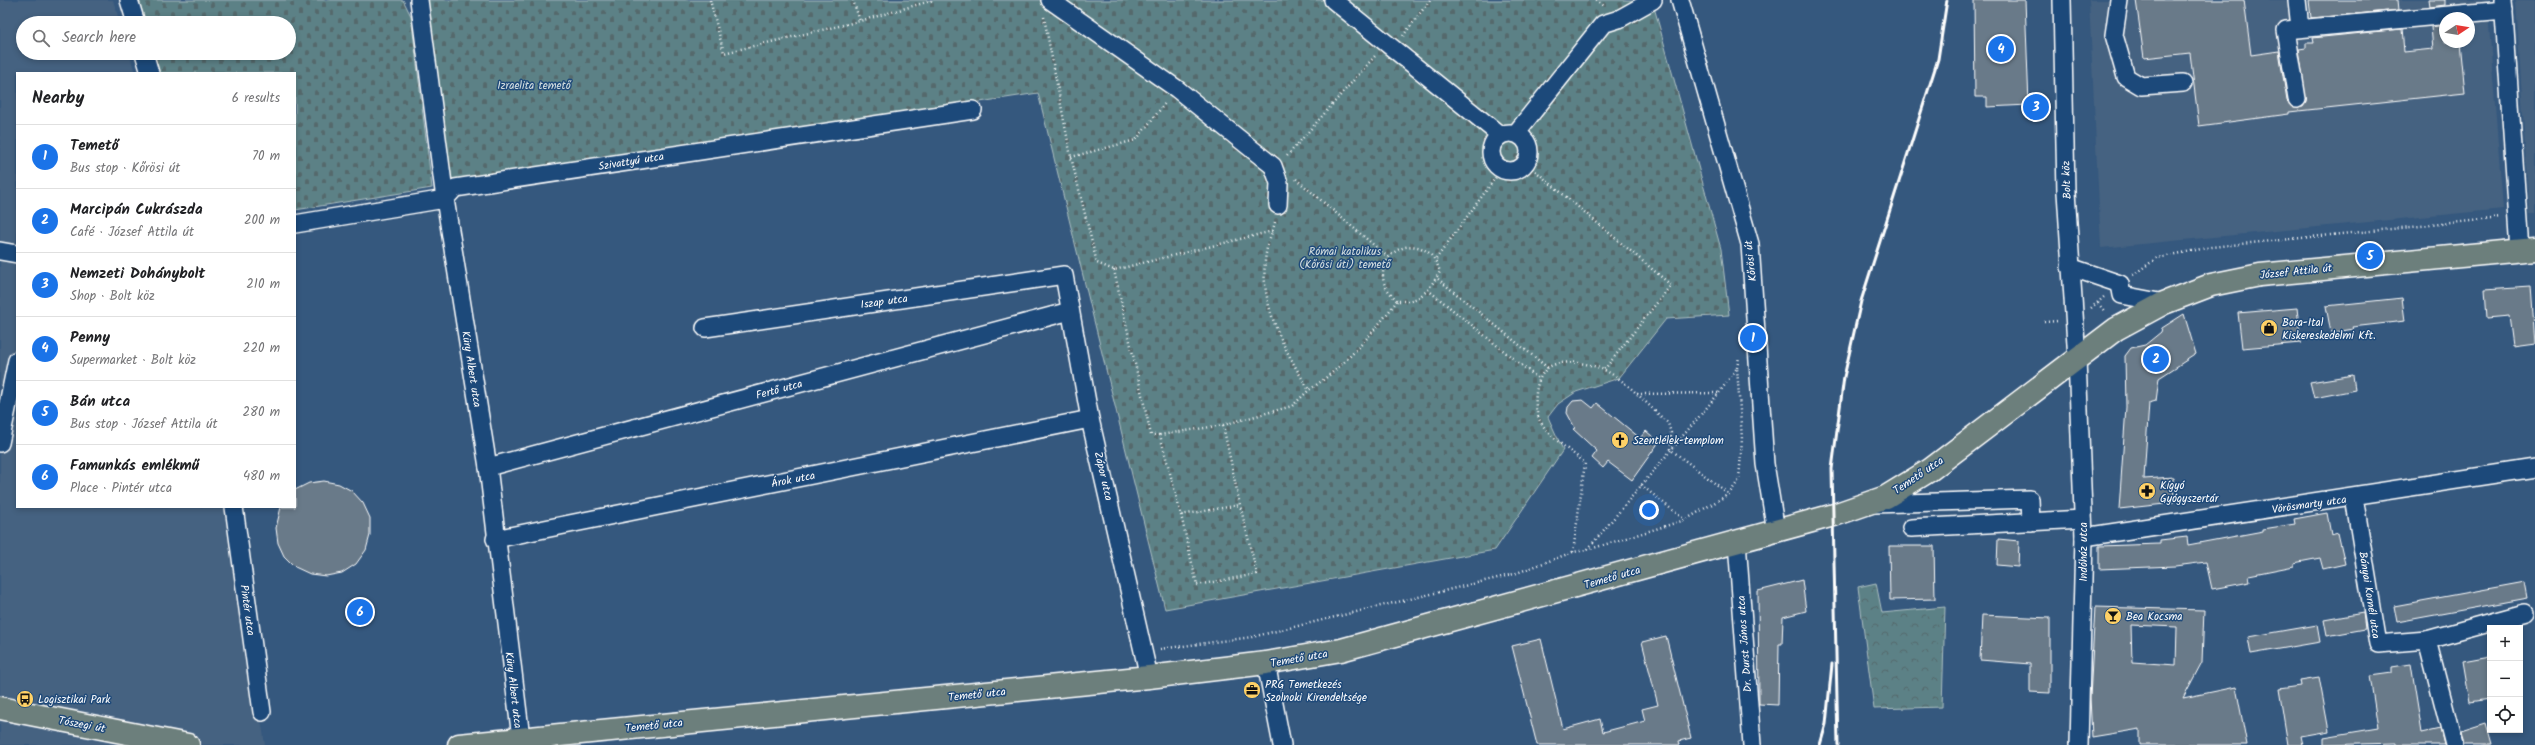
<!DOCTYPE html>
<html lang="en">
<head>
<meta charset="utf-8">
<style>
  body { margin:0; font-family:Kalam,sans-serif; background:#f6f6f6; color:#202124 }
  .controls { position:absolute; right:12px; bottom:12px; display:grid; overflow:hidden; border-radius:0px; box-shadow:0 2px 6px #0003 }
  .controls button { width:36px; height:36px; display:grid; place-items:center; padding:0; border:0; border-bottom:1px solid #e0e0e0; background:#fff; color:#202124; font:20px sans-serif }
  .compass { position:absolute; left:2439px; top:12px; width:36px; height:36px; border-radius:50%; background:#fff; box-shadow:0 2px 6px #0003; rotate:78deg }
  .you { position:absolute; left:1649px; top:510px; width:14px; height:14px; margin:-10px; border:3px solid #fff; border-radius:50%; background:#1a73e8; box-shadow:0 0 0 6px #1a73e833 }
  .badge { display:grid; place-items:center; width:26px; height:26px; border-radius:50%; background:#1a73e8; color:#fff; font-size:13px; font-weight:700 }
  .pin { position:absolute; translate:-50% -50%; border:2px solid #fff; box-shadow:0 1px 4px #0006 }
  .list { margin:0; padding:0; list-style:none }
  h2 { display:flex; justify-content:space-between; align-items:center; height:52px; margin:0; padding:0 16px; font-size:17px }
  h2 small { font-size:13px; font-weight:400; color:#757577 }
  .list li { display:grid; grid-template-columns:26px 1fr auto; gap:12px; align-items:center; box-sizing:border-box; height:64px; padding:0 16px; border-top:1px solid #e0e0e0 }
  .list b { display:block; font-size:15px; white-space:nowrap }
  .list p { margin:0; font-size:13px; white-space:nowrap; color:#757577 }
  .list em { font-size:13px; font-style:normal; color:#757577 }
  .icon { flex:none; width:22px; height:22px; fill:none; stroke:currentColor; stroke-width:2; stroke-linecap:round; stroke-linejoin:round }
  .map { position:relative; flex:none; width:2535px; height:745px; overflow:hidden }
  .search { position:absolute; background:#fff; box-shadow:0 2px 6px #0003; left:16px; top:16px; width:280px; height:44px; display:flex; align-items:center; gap:10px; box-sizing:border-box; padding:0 14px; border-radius:22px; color:#757577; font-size:15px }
  .panel { position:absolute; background:#fff; box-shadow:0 2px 6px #0003; left:16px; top:72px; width:280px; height:436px; border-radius:0px }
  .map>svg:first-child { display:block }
</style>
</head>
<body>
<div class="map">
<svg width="2535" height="745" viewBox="0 0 2535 745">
  <defs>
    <pattern id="forest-crowns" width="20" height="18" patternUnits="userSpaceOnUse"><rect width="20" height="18" fill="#5c8186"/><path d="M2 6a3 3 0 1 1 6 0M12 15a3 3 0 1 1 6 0" fill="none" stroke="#55696c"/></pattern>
    <pattern id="cemetery-stones" width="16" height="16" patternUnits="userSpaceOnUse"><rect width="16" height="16" fill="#5c8186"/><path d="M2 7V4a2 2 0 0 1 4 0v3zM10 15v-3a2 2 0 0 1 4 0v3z" fill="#55696c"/></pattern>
  </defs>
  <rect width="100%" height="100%" fill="#35587e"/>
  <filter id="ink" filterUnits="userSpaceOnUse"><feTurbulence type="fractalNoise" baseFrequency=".025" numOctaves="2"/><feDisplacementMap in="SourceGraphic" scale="8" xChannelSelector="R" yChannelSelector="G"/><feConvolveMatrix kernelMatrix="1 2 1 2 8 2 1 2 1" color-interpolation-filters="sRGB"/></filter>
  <g filter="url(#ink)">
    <g fill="#456281" fill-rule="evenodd">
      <path d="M0,0H113L120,23H23V53H129L135,73H17V507H229L265,745H0Z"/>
      <path d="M2089,0H2487L2503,209L2101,248ZM2445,18H2469V42H2445Z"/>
      <path d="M2516,0H2535V214H2529Z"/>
    </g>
    <path fill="url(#forest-crowns)" stroke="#aec0c2" d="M1876,583L1882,613L1945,607L1942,707L1874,709L1858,587Z"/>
    <g fill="url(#cemetery-stones)" stroke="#aec0c2">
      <path d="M124,0H403L411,16L432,188L295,210V73H147L141,53H289V23H131Z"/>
      <path d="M422,0H1652L1721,249L1729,315L1666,319L1619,378L1576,392L1558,404L1548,417L1563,450L1495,550L1165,609L1038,93L451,184Z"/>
    </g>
    <g fill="#697a89" stroke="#fff" fill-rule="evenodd">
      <path d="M1974,0H2025L2029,105L1987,107V97H1975Z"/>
      <path d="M2136,0H2244L2251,55L2279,51L2287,101L2294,108L2303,107L2306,102L2299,49L2306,48V43H2314L2313,38L2402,29L2404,52L2433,49L2431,27L2445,25V42H2460L2465,93L2289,112V114L2199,126L2190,53L2144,58Z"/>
      <path d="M2309,0H2398L2399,10L2311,18Z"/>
      <path d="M2428,0H2445V5L2429,7Z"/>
      <path d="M2531,286L2535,343L2513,346L2509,316L2487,318L2485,289Z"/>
      <path d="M2402,298L2405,321L2352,327L2353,329L2331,333L2326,306Z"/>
      <path d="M2297,308L2301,343L2242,348L2238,313Z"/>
      <path d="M2184,314L2196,354L2159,378L2156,401L2149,403L2145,462L2144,479L2173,477L2174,503L2119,509L2126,407L2125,356L2131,348L2145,345L2161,332L2162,328Z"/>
      <path d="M2353,375L2355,390L2314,398L2310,382Z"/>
      <path d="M1583,400L1593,408L1597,403L1640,438L1646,431L1659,442L1632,480L1608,462L1603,468L1592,458L1597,451L1573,429L1575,428L1567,413L1568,407L1573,401Z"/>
      <path d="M324,481L339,484L352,491L363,503L370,518V535L366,550L356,564L342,573L326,576L310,574L295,567L284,556L278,543L276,528L281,507H295V490L309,483Z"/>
      <path d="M2327,513L2331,535L2338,533L2345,564L2323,569L2320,558L2294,563V566L2249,575L2250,582L2212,589L2206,562L2175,566L2099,569V546L2160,544V540L2187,537L2188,545L2263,531V529L2295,524L2294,519Z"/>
      <path d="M1998,539L2019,541L2018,567L1997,565Z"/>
      <path d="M1889,546H1934L1935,599L1890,600Z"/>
      <path d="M1802,580L1806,611L1783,617L1782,644H1779L1778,705L1759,704L1758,591Z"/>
      <path d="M2525,582L2528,598L2397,622L2394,606Z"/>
      <path d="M2095,607L2204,610L2202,662L2183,698L2236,687L2247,745H2140V729L2092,737L2090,698ZM2131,625L2177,627L2176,665L2132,662Z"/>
      <path d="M2363,613L2365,629L2327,636L2324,620Z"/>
      <path d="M1982,615L2050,618V693L2030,692V664L1980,660Z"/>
      <path d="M2317,625L2320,642L2251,654L2248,637Z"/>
      <path d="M1666,636L1691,738L1679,741L1680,745H1537L1512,646L1541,639L1563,729L1600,719L1603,732L1645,721L1642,709L1658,705L1642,642Z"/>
      <path d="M2490,656V699L2470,702L2463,661Z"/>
      <path d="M2411,664L2422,733L2440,729L2444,745H2396V743L2324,745V737L2378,728L2370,676L2392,673V667Z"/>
      <path d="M2319,677L2329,731L2301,736L2303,745H2288L2279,689L2301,686L2300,680Z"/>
      <path d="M2486,724L2492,745H2464L2461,732Z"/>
    </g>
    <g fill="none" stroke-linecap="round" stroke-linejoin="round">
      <defs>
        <g id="minor">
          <path d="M129,0L136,23"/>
          <path d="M419,0L445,199L488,467L521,738"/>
          <path d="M1050,0L1177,89L1273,166L1279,183L1278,205"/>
          <path d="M1333,0L1500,135"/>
          <path d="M1680,0L1750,244L1765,464L1776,531"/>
          <path d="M2062,0L2066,192L2077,359L2084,537L2079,745"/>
          <path d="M2119,0L2114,35L2126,77L2141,86L2183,83"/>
          <path d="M2297,0L2300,28"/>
          <path d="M2503,0L2520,250"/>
          <path d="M144,53L150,73"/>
          <path d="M2297,99L2286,30L2504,10"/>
          <circle cx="1510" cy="152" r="19"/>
          <path d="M1516,133L1603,24L1619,19L1653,0"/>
          <path d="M295,224L445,199L455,188L973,110"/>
          <path d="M0,251L17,254"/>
          <path d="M2070,267L2120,284L2122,295L2164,303"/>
          <path d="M705,328L1064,275L1090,419L1149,677"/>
          <path d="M0,443L17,360"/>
          <path d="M488,467L1070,311"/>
          <path d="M2354,497L2378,644L2427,640L2454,745"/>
          <path d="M1874,504L2030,499L2031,522"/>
          <path d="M234,507L262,712"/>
          <path d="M1911,528L2083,519"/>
          <path d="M2084,537L2535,468"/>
          <path d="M495,539L1090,419"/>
          <path d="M1737,542L1752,745"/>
          <path d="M2427,640L2525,613"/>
          <path d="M1266,663L1282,745"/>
        </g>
        <g id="major">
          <path d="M0,708L188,745"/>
          <path d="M459,745L1149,677L1266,663L1341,650L1834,515L1886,497L1930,470L2116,329L2164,303L2211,285L2260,275L2535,249"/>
        </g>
      </defs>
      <use href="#minor" stroke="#fff" stroke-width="20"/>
      <use href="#major" stroke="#fff" stroke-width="25"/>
      <g stroke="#fff" stroke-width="2.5" stroke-dasharray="1 3" stroke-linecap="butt">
        <path d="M710,0L724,53L860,21L934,0"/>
        <path d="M853,0L860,21"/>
        <path d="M1596,0L1604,6"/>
        <path d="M1044,17L1071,157L1097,263L1114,270L1273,231"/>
        <path d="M1403,36L1430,0"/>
        <path d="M1287,156L1375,56"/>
        <path d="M1071,157L1136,140L1166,102"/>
        <path d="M1526,163L1671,285L1604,370"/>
        <path d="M1296,179L1389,258"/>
        <path d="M1275,222C1273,231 1269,239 1267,248C1256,300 1283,347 1309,390C1344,367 1372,334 1397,301"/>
        <path d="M1436,259L1502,169"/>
        <path d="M1114,270L1151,435H1160"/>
        <path d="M2133,275L2157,258L2211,247L2501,218"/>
        <path d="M1438,279L1548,368"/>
        <path d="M1428,290L1440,272C1427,227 1375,248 1384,283C1386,289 1393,296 1397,301H1409L1418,298L1428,290L1540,380"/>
        <path d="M2098,303L2105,312"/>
        <path d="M2091,308L2104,297"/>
        <path d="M2044,322L2058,321"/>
        <path d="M1737,368L1739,357"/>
        <path d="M1637,394L1719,393"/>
        <path d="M1223,425L1240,505L1181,515L1160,435L1223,425L1292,406L1309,390"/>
        <path d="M1641,485L1685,520"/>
        <path d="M1181,515L1197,585L1257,574L1240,505"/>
        <path d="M1573,552L1585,463C1570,450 1548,437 1539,419C1532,402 1535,369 1556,364C1570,360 1592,364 1604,370C1628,381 1648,406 1668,423L1671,433L1670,449L1729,494"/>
        <path d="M1160,649L1252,637L1514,574L1573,552L1587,550L1685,520L1729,494L1739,480L1742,439L1737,368L1719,393L1587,550"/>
      </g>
      <use href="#minor" stroke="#1f4a7a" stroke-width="17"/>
      <use href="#major" stroke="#6c7f7c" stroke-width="22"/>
      <g stroke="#fff" stroke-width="3">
        <path d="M1820,745L1826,724L1832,664"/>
        <path d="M1838,745L1832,469L1844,377L1861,301L1938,59L1947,0"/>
      </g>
    </g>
  </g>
  <defs>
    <symbol id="shop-disc" viewBox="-11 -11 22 22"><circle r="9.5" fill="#ffd166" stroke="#1f4a7a"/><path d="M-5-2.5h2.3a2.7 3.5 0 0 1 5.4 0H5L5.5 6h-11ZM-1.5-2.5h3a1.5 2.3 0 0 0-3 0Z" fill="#111"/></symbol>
    <symbol id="church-disc" viewBox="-11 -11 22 22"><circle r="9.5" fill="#ffd166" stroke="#1f4a7a"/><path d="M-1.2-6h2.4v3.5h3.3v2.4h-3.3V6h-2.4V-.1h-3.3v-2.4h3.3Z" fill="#111"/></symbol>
    <symbol id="pharmacy-disc" viewBox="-11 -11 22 22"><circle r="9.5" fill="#ffd166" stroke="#1f4a7a"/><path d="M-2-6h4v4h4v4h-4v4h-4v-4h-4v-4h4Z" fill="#111"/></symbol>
    <symbol id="bar-disc" viewBox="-11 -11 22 22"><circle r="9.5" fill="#ffd166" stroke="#1f4a7a"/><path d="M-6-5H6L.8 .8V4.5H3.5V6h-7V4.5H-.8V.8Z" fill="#111"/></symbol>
    <symbol id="office-disc" viewBox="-11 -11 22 22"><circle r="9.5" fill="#ffd166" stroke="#1f4a7a"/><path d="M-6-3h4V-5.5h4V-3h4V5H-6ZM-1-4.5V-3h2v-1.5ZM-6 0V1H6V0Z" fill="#111"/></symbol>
    <symbol id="bus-disc" viewBox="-11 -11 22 22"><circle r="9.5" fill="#ffd166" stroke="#1f4a7a"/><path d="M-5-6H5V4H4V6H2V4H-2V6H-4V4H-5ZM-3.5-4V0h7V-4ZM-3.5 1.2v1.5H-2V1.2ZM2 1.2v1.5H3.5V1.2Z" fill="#111"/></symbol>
  </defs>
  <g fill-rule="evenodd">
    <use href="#shop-disc" x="2259" y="318" width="20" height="20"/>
    <use href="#church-disc" x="1610" y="430" width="20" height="20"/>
    <use href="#pharmacy-disc" x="2137" y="481" width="20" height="20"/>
    <use href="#bar-disc" x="2103" y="606" width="20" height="20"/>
    <use href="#office-disc" x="1242" y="680" width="20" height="20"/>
    <use href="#bus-disc" x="15" y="689" width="20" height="20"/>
  </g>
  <g text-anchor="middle" stroke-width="3" stroke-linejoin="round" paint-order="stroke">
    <g font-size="11" fill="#d6e0e1" stroke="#1f4a7a">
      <text x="534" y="89">Izraelita temető</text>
      <text x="1345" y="255">Római katolikus<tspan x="1345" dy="13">(Kőrösi úti) temető</tspan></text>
    </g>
    <g font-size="11" fill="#fff" stroke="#1f4a7a">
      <text transform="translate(631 161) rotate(-9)" y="4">Szivattyú utca</text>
      <text transform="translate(2066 180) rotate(-92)" y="4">Bolt köz</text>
      <text transform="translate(1750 261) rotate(-96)" y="4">Kőrösi út</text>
      <text transform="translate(2296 271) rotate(-6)" y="4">József Attila út</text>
      <text transform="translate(884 301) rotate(-8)" y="4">Iszap utca</text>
      <text transform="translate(472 369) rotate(81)" y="4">Küry Albert utca</text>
      <text transform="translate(779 389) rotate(-15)" y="4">Fertő utca</text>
      <text transform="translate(1918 475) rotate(-34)" y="4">Temető utca</text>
      <text transform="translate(1104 476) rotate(77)" y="4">Zápor utca</text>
      <text transform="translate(793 479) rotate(-11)" y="4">Árok utca</text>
      <text transform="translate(2309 504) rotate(-8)" y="4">Vörösmarty utca</text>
      <text transform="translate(2083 552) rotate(-90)" y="4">Indóház utca</text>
      <text transform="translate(1612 577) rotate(-16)" y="4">Temető utca</text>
      <text transform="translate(2370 595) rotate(81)" y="4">Bányai Kornél utca</text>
      <text transform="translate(248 610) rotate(82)" y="4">Pintér utca</text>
      <text transform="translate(1744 644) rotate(-94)" y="4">Dr. Durst János utca</text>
      <text transform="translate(1299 658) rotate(-10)" y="4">Temető utca</text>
      <text transform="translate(514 690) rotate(83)" y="4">Küry Albert utca</text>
      <text transform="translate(977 694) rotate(-6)" y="4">Temető utca</text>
      <text transform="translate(82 724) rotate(11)" y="4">Tószegi út</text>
      <text transform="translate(654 725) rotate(-6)" y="4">Temető utca</text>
    </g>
    <g font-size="11" fill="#fff" stroke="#1f4a7a" text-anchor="start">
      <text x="2282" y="326">Bora-Ital<tspan x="2282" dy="13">Kiskereskedelmi Kft.</tspan></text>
      <text x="1633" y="444">Szentlélek-templom</text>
      <text x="2160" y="489">Kígyó<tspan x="2160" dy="13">Gyógyszertár</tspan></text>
      <text x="2126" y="620">Bea Kocsma</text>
      <text x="1265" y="688">PRG Temetkezés<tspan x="1265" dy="13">Szolnoki Kirendeltsége</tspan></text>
      <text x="38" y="703">Logisztikai Park</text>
    </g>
  </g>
</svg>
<div class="controls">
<button>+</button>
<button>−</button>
<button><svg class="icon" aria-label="locate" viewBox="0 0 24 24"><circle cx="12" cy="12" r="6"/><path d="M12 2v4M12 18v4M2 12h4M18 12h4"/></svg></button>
</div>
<svg class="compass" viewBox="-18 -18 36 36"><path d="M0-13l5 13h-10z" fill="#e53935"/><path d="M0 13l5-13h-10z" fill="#757577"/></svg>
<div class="you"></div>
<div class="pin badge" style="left:1753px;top:338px">1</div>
<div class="pin badge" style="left:2156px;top:359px">2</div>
<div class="pin badge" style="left:2036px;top:107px">3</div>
<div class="pin badge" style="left:2001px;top:49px">4</div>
<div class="pin badge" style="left:2370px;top:256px">5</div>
<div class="pin badge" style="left:360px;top:612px">6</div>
<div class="search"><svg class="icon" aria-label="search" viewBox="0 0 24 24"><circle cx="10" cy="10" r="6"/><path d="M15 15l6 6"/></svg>Search here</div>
<section class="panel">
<h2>Nearby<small>6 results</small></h2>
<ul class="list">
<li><span class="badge">1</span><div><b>Temető</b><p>Bus stop · Kőrösi út</p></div><em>70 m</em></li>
<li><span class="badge">2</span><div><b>Marcipán Cukrászda</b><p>Café · József Attila út</p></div><em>200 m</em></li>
<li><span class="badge">3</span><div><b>Nemzeti Dohánybolt</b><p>Shop · Bolt köz</p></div><em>210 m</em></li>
<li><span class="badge">4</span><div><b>Penny</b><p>Supermarket · Bolt köz</p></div><em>220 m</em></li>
<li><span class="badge">5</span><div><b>Bán utca</b><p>Bus stop · József Attila út</p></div><em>280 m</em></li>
<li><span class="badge">6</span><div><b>Famunkás emlékmű</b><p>Place · Pintér utca</p></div><em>480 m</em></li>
</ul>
</section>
</div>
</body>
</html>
